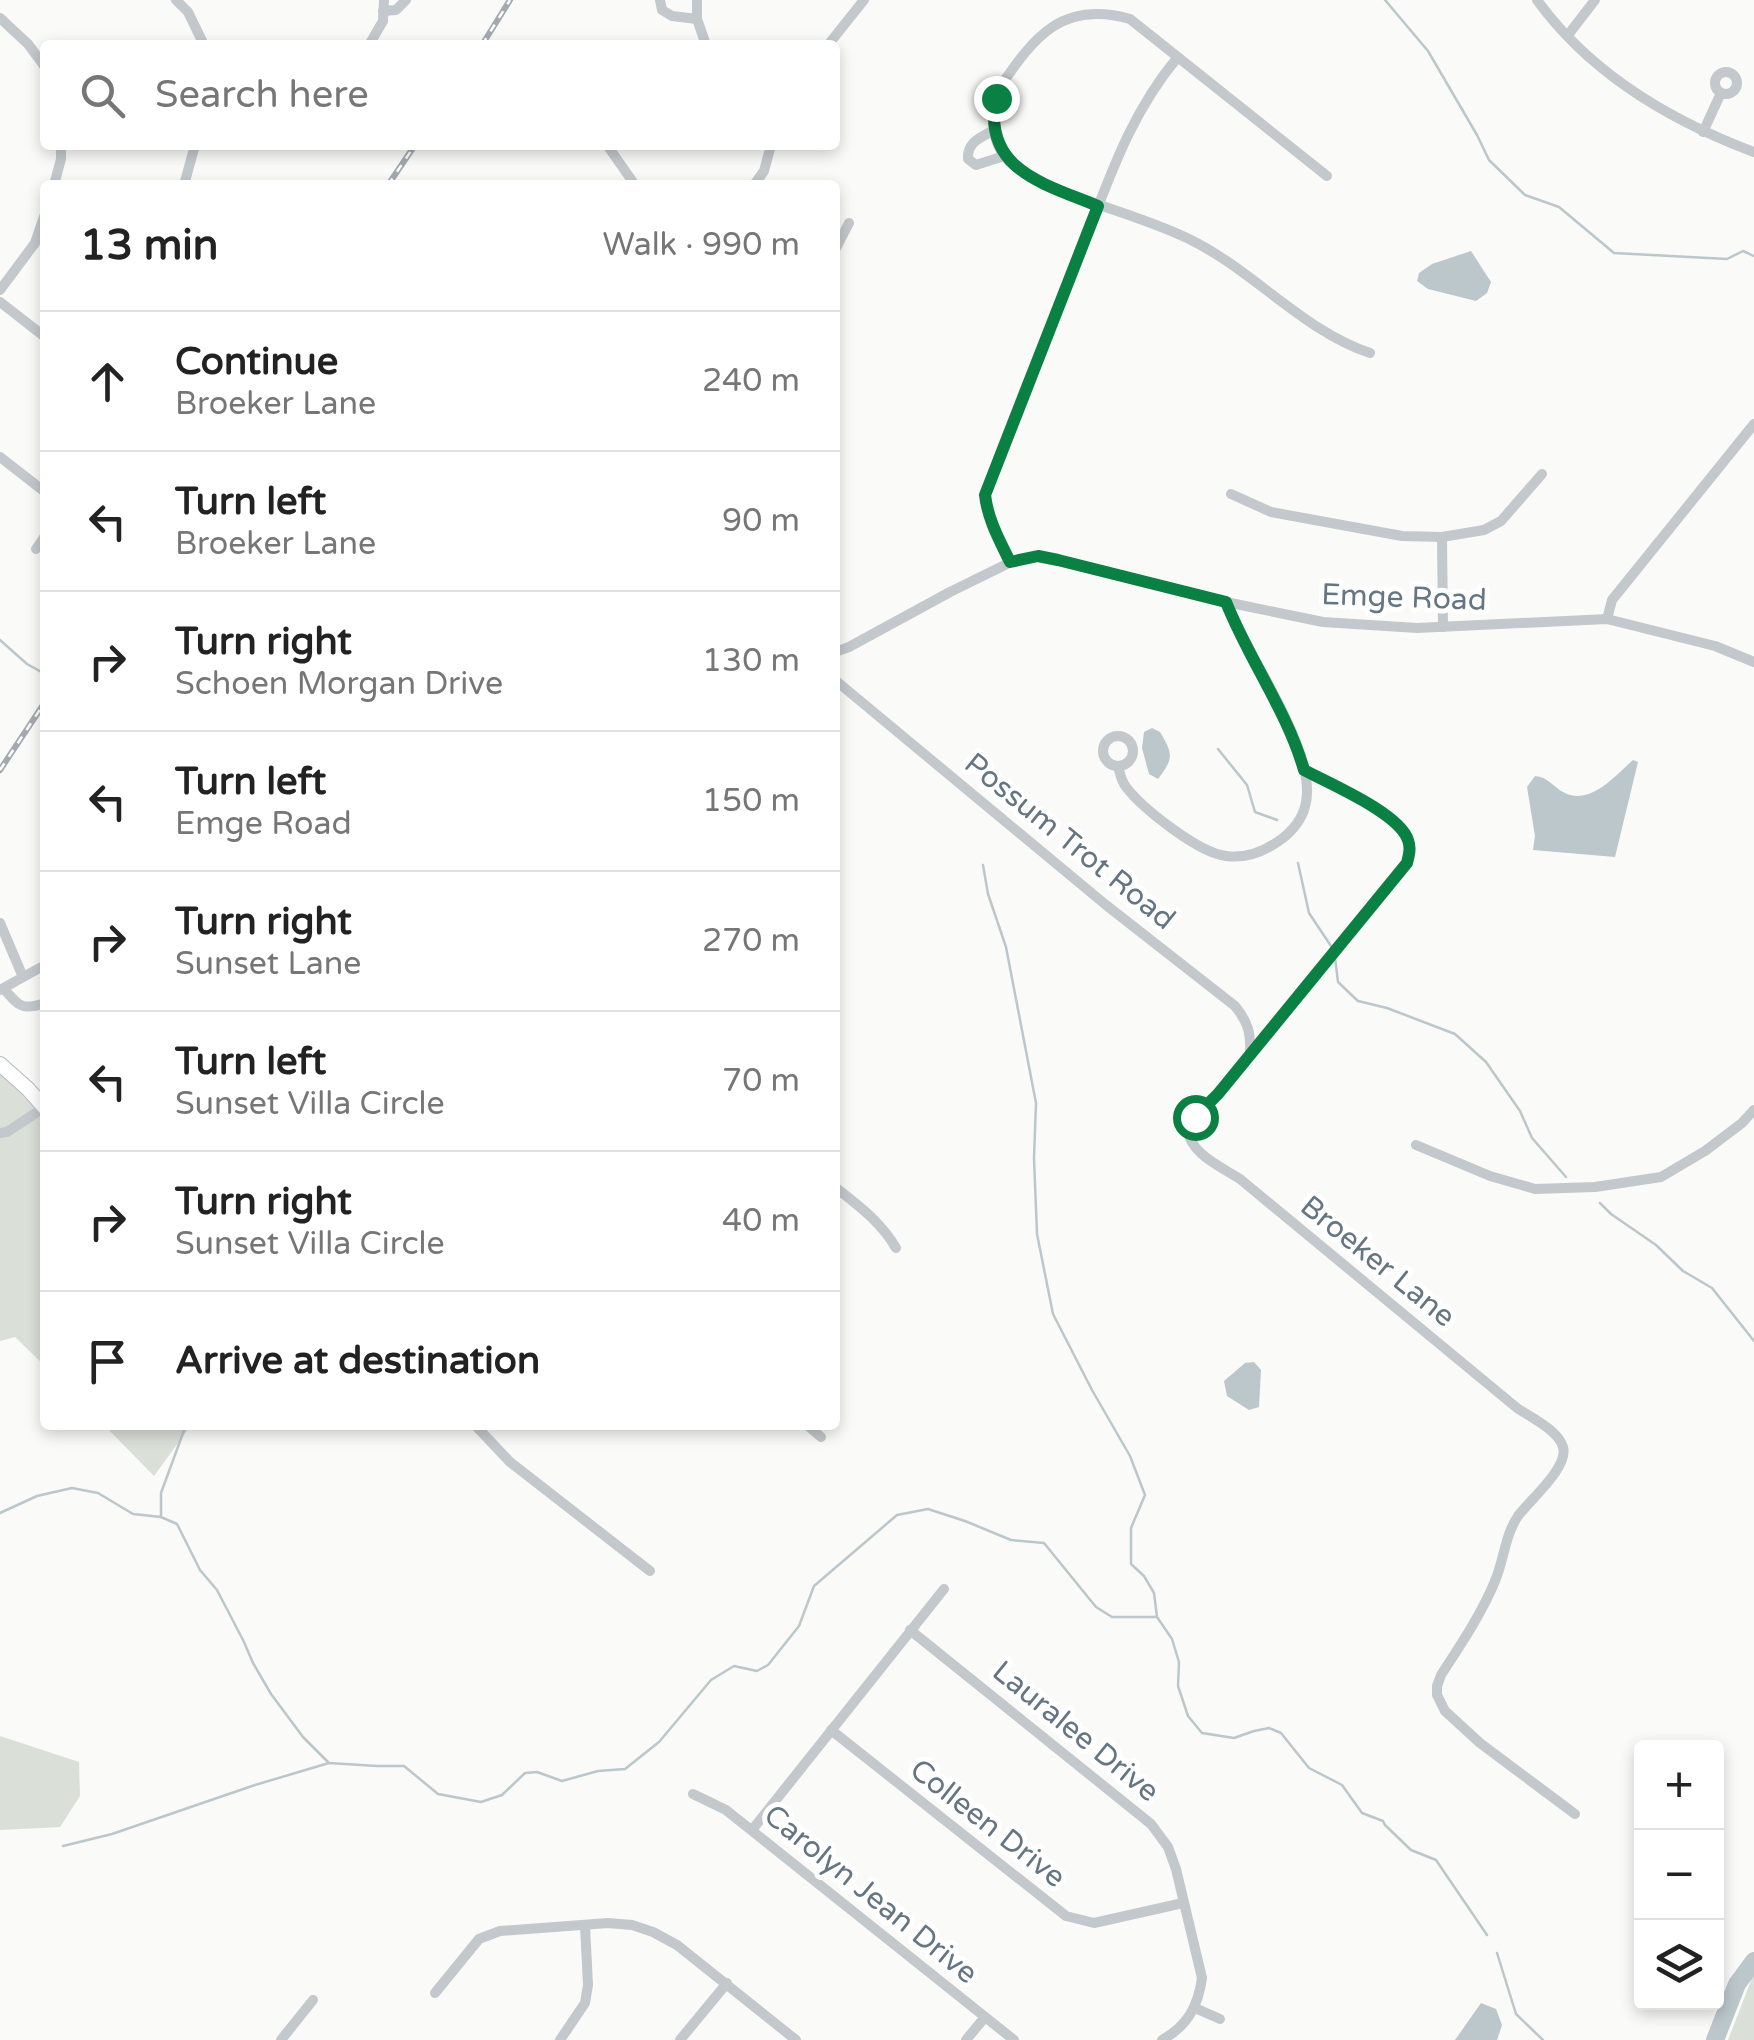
<!DOCTYPE html>
<html lang="en">
<head>
<meta charset="utf-8">
<style>
  body { margin:0; font-family:"Varela Round",sans-serif; background:#f2f2f2; color:#222 }
  .controls { position:absolute; right:30px; bottom:30px; display:grid; overflow:hidden; border-radius:10px; box-shadow:0 5px 15px #0003 }
  .controls button { width:90px; height:90px; display:grid; place-items:center; padding:0; border:0; border-bottom:2px solid #e0e0e0; background:#fff; color:#222; font:50px sans-serif }
  .stop { position:absolute; width:30px; height:30px; margin:-22px; border:8px solid #0b8043; border-radius:50%; background:#fff }
  .stop.end { background:#0b8043; border-color:#fff; box-shadow:0 2px 10px #0008 }
  .list { margin:0; padding:0; list-style:none }
  h2 { display:flex; justify-content:space-between; align-items:center; height:130px; margin:0; padding:0 40px; font-size:42px }
  h2 small { font-size:32px; font-weight:400; color:#767676 }
  .list li { display:grid; grid-template-columns:65px 1fr auto; gap:30px; align-items:center; box-sizing:border-box; height:140px; padding:0 40px; border-top:2px solid #e0e0e0 }
  .list b { display:block; font-size:38px; white-space:nowrap }
  .list p { margin:0; font-size:32px; white-space:nowrap; color:#767676 }
  .list em { font-size:32px; font-style:normal; color:#767676 }
  .icon { flex:none; width:55px; height:55px; fill:none; stroke:currentColor; stroke-width:2; stroke-linecap:round; stroke-linejoin:round }
  .map { position:relative; flex:none; width:1754px; height:2040px; overflow:hidden }
  .search { position:absolute; background:#fff; box-shadow:0 5px 15px #0003; left:40px; top:40px; width:800px; height:110px; display:flex; align-items:center; gap:25px; box-sizing:border-box; padding:0 35px; border-radius:10px; color:#767676; font-size:38px }
  .panel { position:absolute; background:#fff; box-shadow:0 5px 15px #0003; left:40px; top:180px; width:800px; height:1250px; border-radius:10px }
  .map>svg:first-child { display:block }
</style>
</head>
<body>
<div class="map">
<svg width="1754" height="2040" viewBox="0 0 1754 2040">
  <rect width="100%" height="100%" fill="#fafaf8"/>
  <g fill="#dadfd7">
    <path d="M0,1064L45,1108V1366L15,1337L0,1341Z"/>
    <path d="M104,1425H191L154,1476Z"/>
    <path d="M0,1736L79,1762L80,1796L60,1827L0,1830Z"/>
    <path d="M1754,1973V2040H1728Z"/>
  </g>
  <g fill="#bbc7cb">
    <path d="M1471,251L1491,282L1487,293L1476,301L1428,289L1417,281L1419,273L1432,264Z"/>
    <path d="M1152,728L1160,732C1173,754 1174,758 1158,779L1149,774L1142,748L1144,732Z"/>
    <path d="M1633,760L1638,762L1615,857L1533,850L1535,836L1527,787L1535,776C1548,777 1552,786 1563,792C1589,807 1615,776 1633,760Z"/>
    <path d="M1254,1362L1261,1370L1259,1407L1249,1410L1227,1396L1224,1381L1245,1363Z"/>
    <path d="M1481,2003L1496,2009L1502,2025L1497,2040H1455Z"/>
  </g>
  <g fill="none" stroke-linecap="round" stroke-linejoin="round">
    <g stroke="#bbc7cb" stroke-width="2.5">
      <path d="M1385,0L1428,51L1477,135L1489,160L1525,195L1559,207L1614,253L1727,259L1743,251L1754,256"/>
      <path d="M0,640L27,664L45,674"/>
      <path d="M1218,749L1247,785L1255,812L1277,820"/>
      <path d="M1298,863L1309,913L1331,946"/>
      <path d="M983,865L988,894L1006,947L1036,1103L1034,1158L1037,1234L1053,1314L1092,1390L1130,1456L1145,1495L1131,1528V1564L1144,1576L1154,1593L1157,1617L1172,1639L1179,1662L1178,1686L1188,1716L1202,1733L1234,1738L1254,1731L1269,1728L1281,1733L1309,1768L1342,1785L1362,1813L1383,1821L1385,1825L1411,1850L1436,1860L1487,1935"/>
      <path d="M1335,958L1338,982L1358,1001L1387,1008L1455,1034L1486,1062L1520,1111L1532,1138L1566,1177"/>
      <path d="M1600,1203L1611,1214L1656,1245L1683,1271L1712,1288L1754,1341"/>
      <path d="M0,1513L37,1496L72,1488L98,1493L133,1514L161,1517L177,1524L200,1570L217,1590L244,1642L253,1663L271,1694L303,1737L328,1762"/>
      <path d="M161,1516V1493L186,1425"/>
      <path d="M63,1846L112,1834L255,1785L329,1763L377,1766H404L438,1794L481,1802L502,1795L525,1773L537,1772L562,1781L598,1771L625,1769L659,1742L711,1680L734,1666L757,1671L768,1665L799,1626L814,1586L897,1515L928,1509L965,1521L1011,1540L1044,1543L1096,1607L1112,1617H1156"/>
      <path d="M1497,1953L1516,2014L1543,2040"/>
    </g>
    <path stroke="#bbc7cb" stroke-width="18" d="M1715,2040L1737,1984L1754,1961"/>
    <defs>
      <path id="secondary" d="M0,1064L28,1089L45,1108"/>
    </defs>
    <use href="#secondary" stroke="#b3babf" stroke-width="16"/>
    <g stroke="#c3c8cc" stroke-width="10">
      <path d="M176,0L188,12L204,45"/>
      <path d="M660,0L662,10L672,16L697,19"/>
      <path d="M697,0V19L706,45"/>
      <path d="M1537,0C1590,73 1671,121 1754,152"/>
      <path d="M383,11L396,10L406,0"/>
      <path d="M0,18L28,44L45,67"/>
      <path d="M1568,35L1595,0"/>
      <path d="M369,45L383,21L384,0"/>
      <path d="M828,45L864,0"/>
      <circle cx="1726" cy="83" r="11"/>
      <path d="M994,130C980,138 967,142 968,159L976,165L1004,156"/>
      <path d="M1703,132L1721,93"/>
      <path d="M272,145H283"/>
      <path d="M607,145L635,185"/>
      <path d="M1327,176L1130,19C1062,0 1034,37 1000,87C991,111 989,138 1007,159C1023,176 1046,184 1067,193C1107,209 1150,220 1189,239C1253,270 1302,330 1370,353"/>
      <path d="M54,185L61,159V145"/>
      <path d="M184,185L195,145"/>
      <path d="M754,185L764,171L771,145"/>
      <path d="M835,250L849,223"/>
      <path d="M0,290L35,243L45,214"/>
      <path d="M0,302L45,337"/>
      <path d="M0,457L45,492"/>
      <path d="M1231,494L1271,512L1402,536L1442,537L1484,530L1501,521L1542,474"/>
      <path d="M1442,537L1443,627"/>
      <path d="M36,549L45,536"/>
      <path d="M1011,562C999,539 988,520 985,495C1013,415 1046,337 1078,258C1107,186 1127,118 1177,58"/>
      <path d="M1607,619L1612,600L1754,424"/>
      <path d="M835,652L849,647L950,592L1011,562L1038,556L1226,602L1323,622L1417,628L1607,619L1715,646L1754,662"/>
      <path d="M835,680L1106,905L1235,1006C1248,1022 1251,1033 1250,1053"/>
      <circle cx="1118" cy="751" r="15"/>
      <path d="M1118,766C1120,773 1121,781 1126,787C1143,809 1199,853 1226,856C1247,859 1267,850 1283,838C1298,826 1307,811 1307,792C1308,738 1247,654 1226,602"/>
      <path d="M1304,770C1330,784 1399,813 1408,840C1411,848 1408,855 1407,863L1218,1094L1187,1128C1190,1154 1220,1166 1240,1179L1517,1408C1530,1417 1558,1430 1563,1447C1569,1467 1530,1500 1518,1516C1505,1535 1504,1560 1495,1581C1481,1615 1461,1644 1441,1675L1437,1686V1695L1445,1711L1480,1743L1575,1814"/>
      <path d="M0,923L23,977"/>
      <path d="M4,989C19,1006 22,1011 45,1003"/>
      <path d="M0,990L45,965"/>
      <path d="M0,1133L7,1132L45,1107"/>
      <path d="M1416,1145L1490,1176L1535,1189L1595,1187L1661,1177L1705,1151L1742,1123L1754,1110"/>
      <path d="M835,1187C859,1206 881,1222 896,1248"/>
      <path d="M475,1425L510,1462L650,1571"/>
      <path d="M807,1425L821,1437"/>
      <path d="M910,1630L1151,1824L1168,1847L1176,1869L1202,1978C1198,2007 1187,2026 1162,2040"/>
      <path d="M831,1730L1066,1916L1094,1923L1183,1903"/>
      <path d="M693,1794L726,1810L1014,2040"/>
      <path d="M752,1830L944,1589"/>
      <path d="M435,1993L479,1939L500,1931L608,1923L632,1925L653,1932L677,1945L796,2040"/>
      <path d="M1195,2008L1220,2019"/>
      <path d="M281,2040L313,2000"/>
      <path d="M560,2040L585,2003L588,1985L585,1926"/>
      <path d="M680,2040L727,1983"/>
      <path d="M966,2040L985,2017"/>
    </g>
    <use href="#secondary" stroke="#fff" stroke-width="14"/>
    <defs>
      <g id="rail">
        <path d="M482,45L510,0"/>
        <path d="M388,185L415,145"/>
        <path d="M0,770L45,702"/>
      </g>
    </defs>
    <use href="#rail" stroke="#a2aab0" stroke-width="6"/>
    <use href="#rail" stroke="#fff" stroke-width="2.5" stroke-dasharray="8" stroke-linecap="butt"/>
  </g>
  <g fill="none" stroke-linecap="round" stroke-linejoin="round">
    <path stroke="#0b8043" stroke-width="12" d="M996,98C982,170 1045,184 1098,206L985,495C988,520 999,539 1010,562L1038,556L1058,560L1226,602C1249,660 1287,711 1304,770C1330,784 1399,813 1408,840C1411,848 1409,855 1407,863L1218,1094L1195,1117"/>
  </g>
  <g text-anchor="middle" stroke-width="10" stroke-linejoin="round" paint-order="stroke">
    <g font-size="30" fill="#657683" stroke="#fff">
      <text transform="translate(1404 597) rotate(2)" y="10">Emge Road</text>
      <text transform="translate(1070 841) rotate(39)" y="10">Possum Trot Road</text>
      <text transform="translate(1378 1261) rotate(39)" y="10">Broeker Lane</text>
      <text transform="translate(1076 1731) rotate(39)" y="10">Lauralee Drive</text>
      <text transform="translate(988 1823) rotate(38)" y="10">Colleen Drive</text>
      <text transform="translate(871 1894) rotate(39)" y="10">Carolyn Jean Drive</text>
    </g>
  </g>
</svg>
<div class="controls">
<button>+</button>
<button>−</button>
<button><svg class="icon" aria-label="layers" viewBox="0 0 24 24"><path d="M12 4l9 5-9 5-9-5zM3 14l9 5 9-5"/></svg></button>
</div>
<div class="stop" style="left:1195px;top:1117px"></div>
<div class="stop end" style="left:996px;top:98px"></div>
<div class="search"><svg class="icon" aria-label="search" viewBox="0 0 24 24"><circle cx="10" cy="10" r="6"/><path d="M15 15l6 6"/></svg>Search here</div>
<section class="panel">
<h2>13 min<small>Walk · 990 m</small></h2>
<ul class="list">
<li><svg class="icon" aria-label="ahead" viewBox="0 0 24 24"><path d="M12 20V5M6 11l6-6 6 6"/></svg><div><b>Continue</b><p>Broeker Lane</p></div><em>240 m</em></li>
<li><svg class="icon" aria-label="left" viewBox="0 0 24 24"><path d="M17 20v-9H6M10 6l-5 5 5 5"/></svg><div><b>Turn left</b><p>Broeker Lane</p></div><em>90 m</em></li>
<li><svg class="icon" aria-label="right" viewBox="0 0 24 24"><path d="M7 20v-9h11M14 6l5 5-5 5"/></svg><div><b>Turn right</b><p>Schoen Morgan Drive</p></div><em>130 m</em></li>
<li><svg class="icon" aria-label="left" viewBox="0 0 24 24"><path d="M17 20v-9H6M10 6l-5 5 5 5"/></svg><div><b>Turn left</b><p>Emge Road</p></div><em>150 m</em></li>
<li><svg class="icon" aria-label="right" viewBox="0 0 24 24"><path d="M7 20v-9h11M14 6l5 5-5 5"/></svg><div><b>Turn right</b><p>Sunset Lane</p></div><em>270 m</em></li>
<li><svg class="icon" aria-label="left" viewBox="0 0 24 24"><path d="M17 20v-9H6M10 6l-5 5 5 5"/></svg><div><b>Turn left</b><p>Sunset Villa Circle</p></div><em>70 m</em></li>
<li><svg class="icon" aria-label="right" viewBox="0 0 24 24"><path d="M7 20v-9h11M14 6l5 5-5 5"/></svg><div><b>Turn right</b><p>Sunset Villa Circle</p></div><em>40 m</em></li>
<li><svg class="icon" aria-label="arrive" viewBox="0 0 24 24"><path d="M6 21V4h12l-3 4 3 4H6"/></svg><div><b>Arrive at destination</b></div></li>
</ul>
</section>
</div>
</body>
</html>
